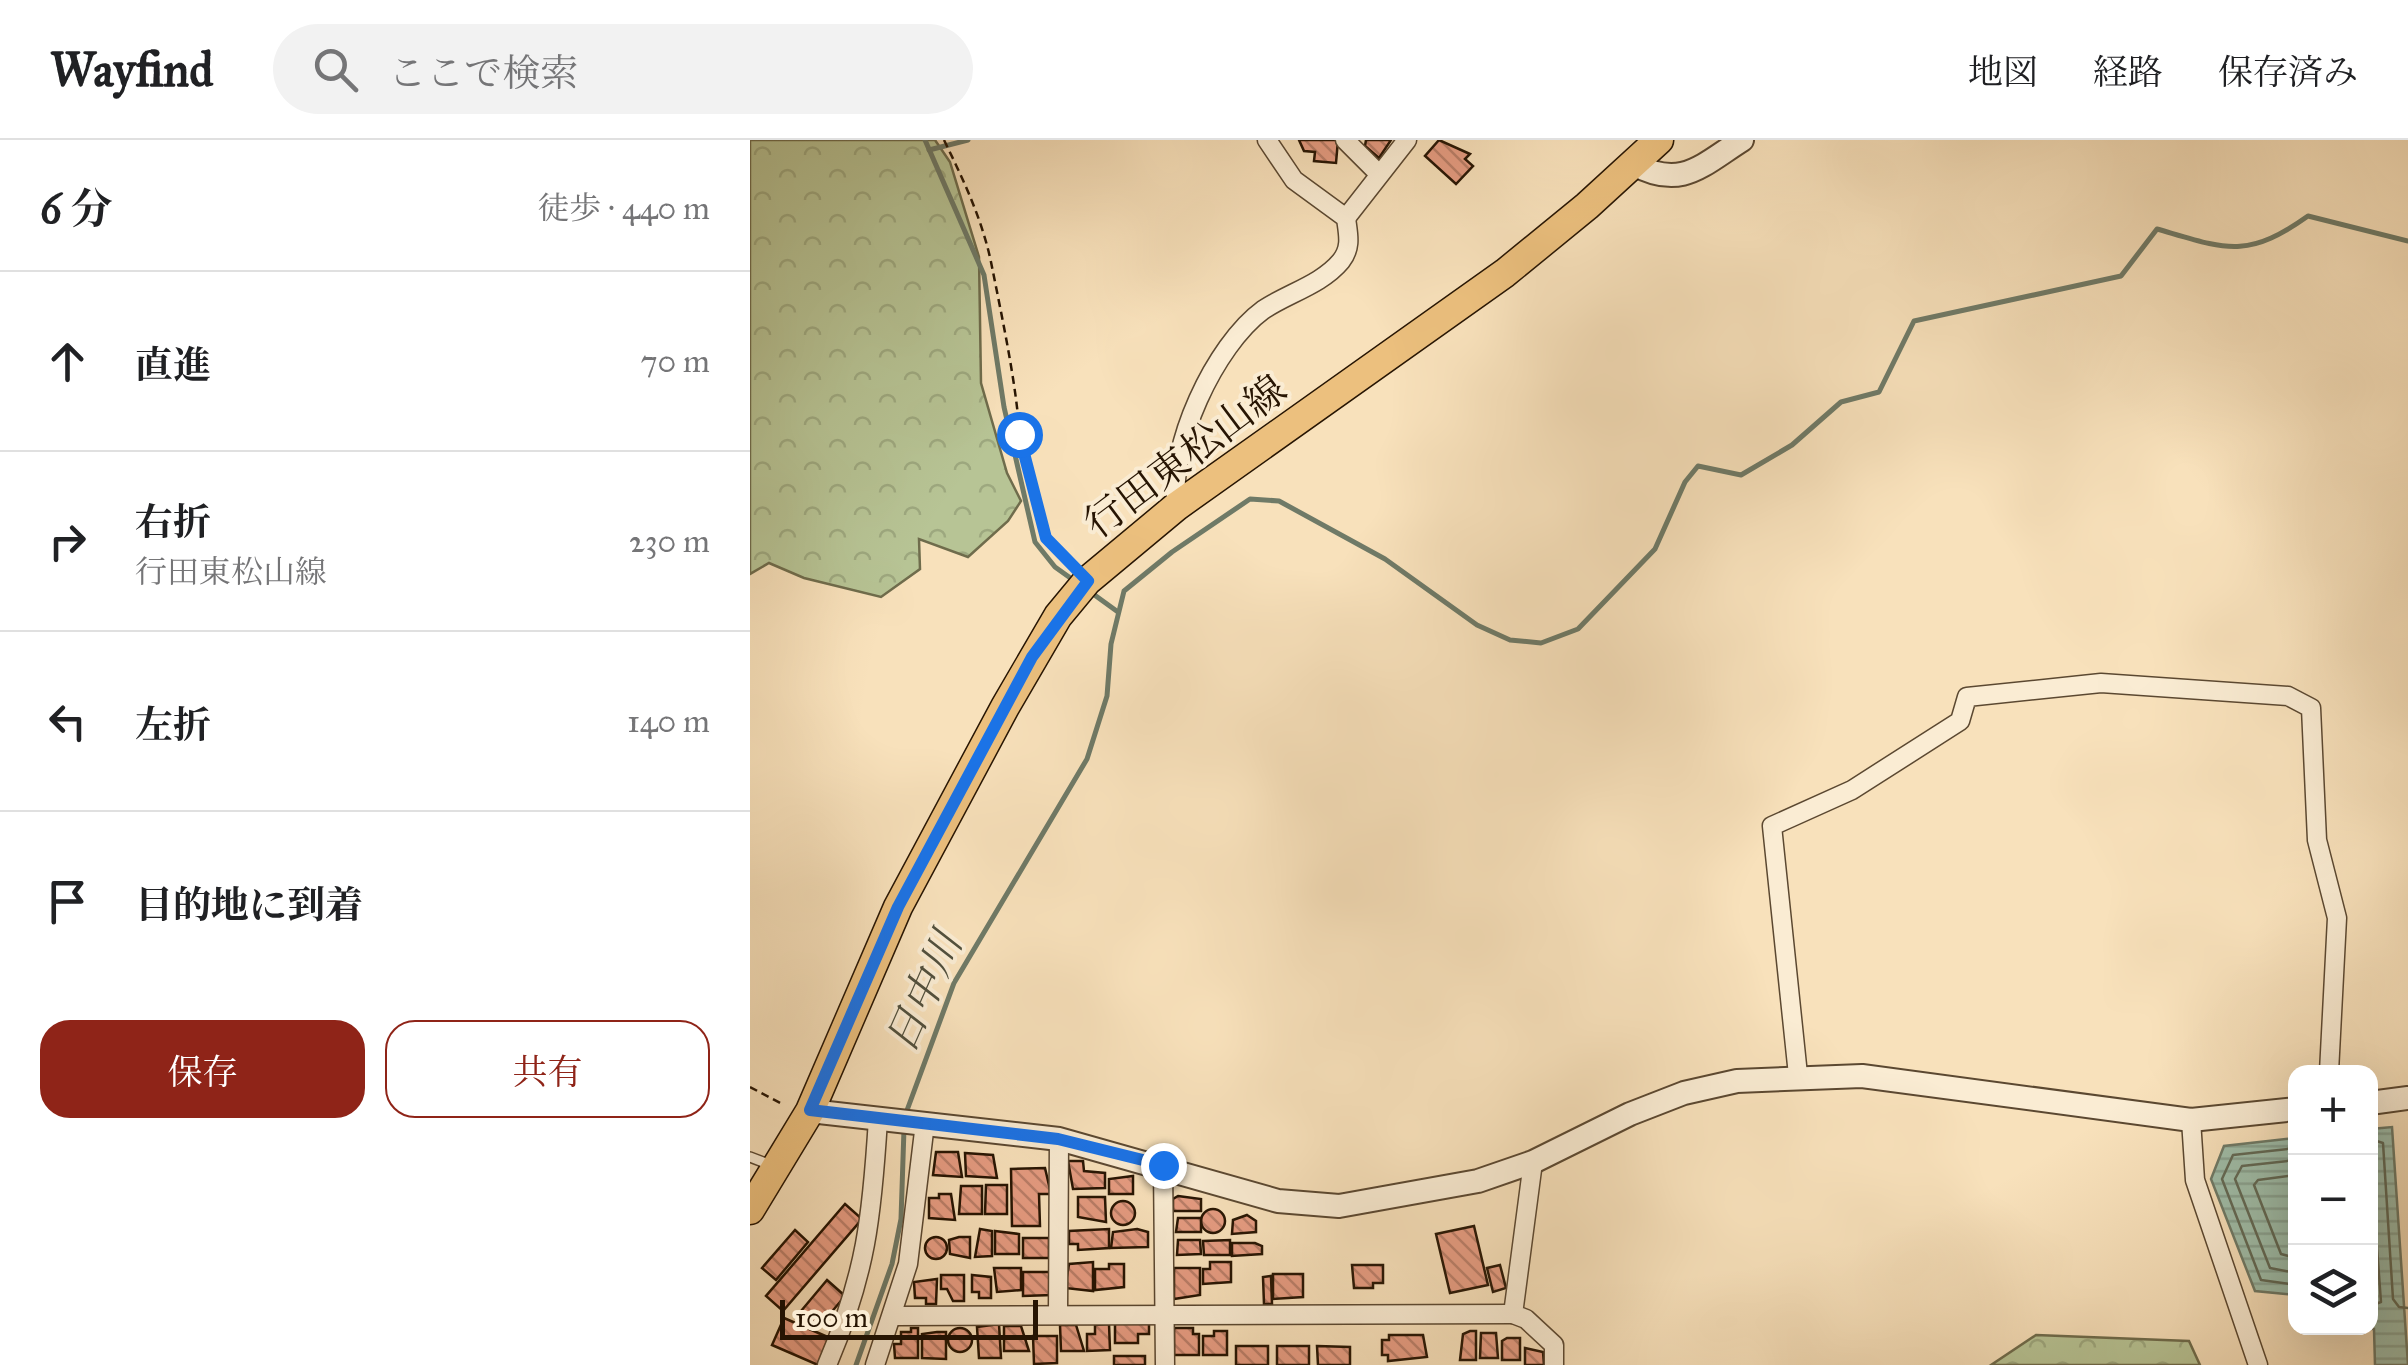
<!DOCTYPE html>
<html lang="ja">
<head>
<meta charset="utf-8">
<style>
  body { margin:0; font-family:"IM FELL Great Primer","Noto Serif JP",serif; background:#f2f2f2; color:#202124 }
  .controls { position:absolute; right:30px; bottom:30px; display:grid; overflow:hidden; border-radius:20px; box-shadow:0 10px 40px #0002 }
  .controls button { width:90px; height:90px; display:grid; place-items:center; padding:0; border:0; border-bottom:2px solid #e0e0e0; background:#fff; color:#202124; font:50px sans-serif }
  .scale { position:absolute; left:30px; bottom:25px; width:258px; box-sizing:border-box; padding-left:10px; border:5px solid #271503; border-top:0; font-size:28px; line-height:35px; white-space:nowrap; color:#271503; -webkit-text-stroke:8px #faecd3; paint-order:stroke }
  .stop { position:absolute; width:30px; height:30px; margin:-22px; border:8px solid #1a73e8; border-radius:50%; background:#fff }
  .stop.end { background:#1a73e8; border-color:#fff; box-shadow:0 2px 10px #0008 }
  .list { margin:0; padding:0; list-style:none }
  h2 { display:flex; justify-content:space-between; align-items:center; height:130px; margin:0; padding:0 40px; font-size:42px }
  h2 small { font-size:32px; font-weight:400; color:#757577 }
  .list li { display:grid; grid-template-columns:65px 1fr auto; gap:30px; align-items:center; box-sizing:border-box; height:180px; padding:0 40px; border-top:2px solid #e0e0e0 }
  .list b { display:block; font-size:38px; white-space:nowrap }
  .list p { margin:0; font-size:32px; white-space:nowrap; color:#757577 }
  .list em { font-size:32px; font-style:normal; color:#757577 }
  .actions { display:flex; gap:20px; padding:30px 40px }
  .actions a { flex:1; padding:22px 0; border:2px solid #8f2418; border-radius:30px; text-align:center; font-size:35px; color:#8f2418 }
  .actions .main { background:#8f2418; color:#fff }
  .icon { flex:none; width:55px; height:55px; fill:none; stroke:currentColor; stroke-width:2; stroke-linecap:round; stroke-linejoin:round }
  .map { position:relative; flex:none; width:1658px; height:1225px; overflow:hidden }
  header { display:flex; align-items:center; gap:60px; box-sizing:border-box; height:140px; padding:0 50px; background:#fff; border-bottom:2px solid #e0e0e0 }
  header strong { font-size:48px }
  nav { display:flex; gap:55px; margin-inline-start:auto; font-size:35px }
  .search { width:700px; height:90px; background:#f2f2f2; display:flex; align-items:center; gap:25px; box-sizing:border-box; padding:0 35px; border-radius:55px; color:#757577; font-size:38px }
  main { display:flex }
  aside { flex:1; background:#fff }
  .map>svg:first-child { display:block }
</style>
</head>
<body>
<header>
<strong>Wayfind</strong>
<div class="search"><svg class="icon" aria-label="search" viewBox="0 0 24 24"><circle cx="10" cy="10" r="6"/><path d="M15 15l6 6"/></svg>ここで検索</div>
<nav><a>地図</a><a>経路</a><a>保存済み</a></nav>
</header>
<main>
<aside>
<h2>6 分<small>徒歩 · 440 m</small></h2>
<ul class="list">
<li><svg class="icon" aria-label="ahead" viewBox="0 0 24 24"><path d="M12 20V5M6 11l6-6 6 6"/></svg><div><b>直進</b></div><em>70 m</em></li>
<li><svg class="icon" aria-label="right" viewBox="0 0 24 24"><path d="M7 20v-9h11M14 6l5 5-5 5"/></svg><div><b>右折</b><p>行田東松山線</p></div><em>230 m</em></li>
<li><svg class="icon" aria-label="left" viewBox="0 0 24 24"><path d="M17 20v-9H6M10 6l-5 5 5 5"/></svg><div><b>左折</b></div><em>140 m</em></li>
<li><svg class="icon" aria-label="arrive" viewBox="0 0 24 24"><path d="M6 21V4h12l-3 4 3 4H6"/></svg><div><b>目的地に到着</b></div></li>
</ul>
<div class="actions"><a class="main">保存</a><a>共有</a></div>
</aside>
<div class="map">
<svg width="1658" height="1225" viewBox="0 0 1658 1225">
  <defs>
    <pattern id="forest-crowns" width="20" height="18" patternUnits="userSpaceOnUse" patternTransform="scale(2.5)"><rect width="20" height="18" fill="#b7c495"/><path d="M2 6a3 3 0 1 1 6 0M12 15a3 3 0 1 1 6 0" fill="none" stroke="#9da87f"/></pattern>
    <pattern id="water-rules" width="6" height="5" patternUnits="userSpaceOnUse" patternTransform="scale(2.5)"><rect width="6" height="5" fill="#9fbeaa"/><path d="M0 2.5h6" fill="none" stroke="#89a291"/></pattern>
    <pattern id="building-back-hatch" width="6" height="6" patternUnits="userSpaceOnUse" patternTransform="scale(2.5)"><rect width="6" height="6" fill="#e69c82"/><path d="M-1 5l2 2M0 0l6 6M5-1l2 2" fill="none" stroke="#ba7e68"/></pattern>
  </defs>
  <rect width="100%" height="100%" fill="#f8e1bb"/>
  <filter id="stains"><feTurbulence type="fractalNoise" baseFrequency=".002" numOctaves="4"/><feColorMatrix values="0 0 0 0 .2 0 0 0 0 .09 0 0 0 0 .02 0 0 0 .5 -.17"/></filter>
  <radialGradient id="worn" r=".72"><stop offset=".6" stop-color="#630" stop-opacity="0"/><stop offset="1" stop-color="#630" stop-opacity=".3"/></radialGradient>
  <g fill="url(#forest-crowns)" stroke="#6f6c4c" stroke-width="2.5">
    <path d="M0,0H185L200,22L229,117L231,243L257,333L271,361L258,381L218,417L169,399L170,429L131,457L54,438L19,423L0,434Z"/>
    <path d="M1286,1195L1439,1201L1450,1225H1241Z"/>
  </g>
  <g fill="url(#water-rules)" stroke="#6f7a67" stroke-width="2.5">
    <path d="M1642,987L1658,1225H1625L1624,1189L1596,1188H1620L1621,989Z"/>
    <path d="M1545,998V1155L1505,1151L1461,1039L1474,1006Z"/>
  </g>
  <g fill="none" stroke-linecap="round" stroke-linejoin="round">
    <g stroke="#636a56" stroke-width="2.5">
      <path d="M1620,999L1633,1003L1643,1159L1649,1167L1658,1168"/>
      <path d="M1546,1008L1483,1015L1472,1039L1511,1140L1546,1145"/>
      <path d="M1620,1013L1631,1162L1620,1166"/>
      <path d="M1546,1020L1492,1026L1485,1039L1520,1128L1546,1133"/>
      <path d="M1546,1035L1508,1040L1504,1045L1531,1114L1546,1118"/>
    </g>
    <g stroke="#6f7a67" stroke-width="5">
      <path d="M175,0L234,135L254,267L285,402L305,427L326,442"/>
      <path d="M179,10L218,0"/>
      <path d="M339,451L368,472"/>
      <path d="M156,973L204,843L337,619L357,556L361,504L374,451L422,412L500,359L529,361L635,419L727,485L760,500L791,503L828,489L905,409L935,342L948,326L991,335L1042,305L1091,262L1129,252L1164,181L1371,136L1407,89C1476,109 1496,120 1558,76L1658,101"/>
      <path d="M106,1225L142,1124L151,1079L154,989"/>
    </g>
  </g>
  <g fill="url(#building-back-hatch)" stroke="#271503" stroke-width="2.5">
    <path d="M549,0H588L586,23L564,21L565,12L554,11Z"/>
    <path d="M616,0H641L629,18L615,6Z"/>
    <path d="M689,0L720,14L715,19L723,26L706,44L675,16Z"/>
    <path d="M186,1012H208L212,1037L183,1035Z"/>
    <path d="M215,1013L243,1015L247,1038L216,1036Z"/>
    <path d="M318,1021H333L334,1031L355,1033V1048L323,1049Z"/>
    <path d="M295,1028L301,1054H289L290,1086H262L261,1029Z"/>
    <path d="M383,1036V1054H359V1039Z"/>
    <path d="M236,1045H257V1074H235Z"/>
    <path d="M211,1046H232V1074H209Z"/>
    <path d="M189,1054H201L205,1080L179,1078V1058H189Z"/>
    <path d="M428,1056L451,1059V1071H423V1059Z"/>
    <path d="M328,1057H355L356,1082L328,1077Z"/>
    <circle cx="373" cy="1073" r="12"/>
    <path d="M95,1064L112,1079L33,1171L16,1156Z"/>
    <circle cx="463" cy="1081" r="12"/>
    <path d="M497,1075L506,1081V1092L482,1094L483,1080Z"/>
    <path d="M428,1078H451V1092H426Z"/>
    <path d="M724,1086L738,1145L700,1153L686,1094Z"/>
    <path d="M230,1089L242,1091V1116L225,1117Z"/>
    <path d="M359,1089V1108L328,1110V1104H319V1091Z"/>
    <path d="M387,1089L398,1092V1107L361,1108L363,1092Z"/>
    <path d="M45,1090L58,1102L26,1140L12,1128Z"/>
    <path d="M245,1091L269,1094V1114H245Z"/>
    <circle cx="186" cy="1108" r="11"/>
    <path d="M209,1097H220V1118L200,1114L199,1100Z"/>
    <rect x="273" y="1098" width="26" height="20"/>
    <path d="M428,1100H450L451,1114L427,1115Z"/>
    <path d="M480,1100V1115H454L453,1101Z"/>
    <path d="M482,1103H505L512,1106V1114L482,1116Z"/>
    <path d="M343,1122V1151L315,1148L319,1124Z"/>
    <path d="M460,1122H481V1142L453,1144V1129H460Z"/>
    <path d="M359,1124H374V1147L345,1150V1129H359Z"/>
    <path d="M602,1125H633V1143H623V1148H604Z"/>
    <path d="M750,1125L756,1148L743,1152L737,1128Z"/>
    <path d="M244,1128H271V1150L247,1152Z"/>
    <path d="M424,1128H450V1155L424,1159Z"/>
    <path d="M273,1132H302V1155L273,1156Z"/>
    <path d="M523,1134H553V1157L523,1159Z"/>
    <path d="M191,1135H214V1161H203L197,1149H191Z"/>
    <path d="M222,1135L241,1137V1158H229V1152H222Z"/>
    <path d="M521,1136L522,1164H514L513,1137Z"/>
    <path d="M187,1139L186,1164H176V1158H165L164,1142Z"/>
    <path d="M77,1140L95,1156L69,1187L51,1171Z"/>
    <path d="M34,1178L80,1198L68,1225L22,1205Z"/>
    <path d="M365,1182L399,1183V1194H388V1203H365Z"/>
    <path d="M249,1184L251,1218H229L227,1187Z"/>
    <path d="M359,1184L360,1210L337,1211V1194H345V1185Z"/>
    <path d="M310,1185H326L334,1211H311Z"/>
    <path d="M254,1186H271L279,1211H254Z"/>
    <circle cx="210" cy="1200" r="12"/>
    <path d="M161,1188H168V1218H145L144,1204H151V1192H161Z"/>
    <path d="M424,1188H443V1194H449V1215H424Z"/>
    <path d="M464,1191H477V1215H453V1196H464Z"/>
    <path d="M720,1191H726V1220H710L713,1194Z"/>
    <path d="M187,1192H196V1219L172,1218V1194Z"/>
    <path d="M731,1193H746L748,1218H730Z"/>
    <path d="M639,1195H673L677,1217L638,1221V1215H632V1200H639Z"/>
    <path d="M283,1196H307V1223L284,1224Z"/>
    <path d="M757,1198H770V1220H752V1201Z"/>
    <rect x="486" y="1206" width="32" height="19"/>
    <rect x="527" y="1206" width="32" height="19"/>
    <path d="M567,1206L600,1207V1225H568Z"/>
    <path d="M775,1208L793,1212L794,1225H775Z"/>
    <rect x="364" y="1216" width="31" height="9"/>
  </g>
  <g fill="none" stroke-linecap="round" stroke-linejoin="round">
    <defs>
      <path id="service" d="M0,1017L21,1025"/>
      <g id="minor">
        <path d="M595,0L628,33"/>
        <path d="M596,78L657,0"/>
        <path d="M427,366C417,308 465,205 513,170C538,153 571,145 591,121C602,107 598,94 596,78L544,40L517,0"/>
        <path d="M1048,935L1022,686L1102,650L1210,581L1217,557L1351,543L1538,556L1561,568L1567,700L1587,778L1579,932"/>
        <path d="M1441,980L1445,1040L1508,1225"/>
        <path d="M783,1022L763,1174L776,1179L804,1205V1225"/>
        <path d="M413,1025L415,1225"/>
        <path d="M308,1174L309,999"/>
        <path d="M144,1176L763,1174"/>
        <path d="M77,1225C116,1134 122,1077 128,979"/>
        <path d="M125,1225L158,1124L175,983"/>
      </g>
      <g id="tertiary">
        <path d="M884,24C931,50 951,26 992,0"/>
        <path d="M1620,963L1658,958"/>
        <path d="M60,971L309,999L528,1061L589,1066L728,1041L783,1022L880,974L934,953L987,941L1112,936L1441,980L1546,969"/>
      </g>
      <path id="primary" d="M0,1070L60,971L148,767L255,567L308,476L337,441L427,366L755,133L837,66L909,0"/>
    </defs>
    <use href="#service" stroke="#5b4831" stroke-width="12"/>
    <use href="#minor" stroke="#5b4831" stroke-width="21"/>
    <use href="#tertiary" stroke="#5b4831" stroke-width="26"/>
    <use href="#primary" stroke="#271503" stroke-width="31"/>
    <g stroke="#271503" stroke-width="2.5" stroke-dasharray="8 5" stroke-linecap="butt">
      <path d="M194,0C213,39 232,79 241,122C250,167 260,214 266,259C273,315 276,384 319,424"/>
      <path d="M0,947L34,965"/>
    </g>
    <use href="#service" stroke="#faecd3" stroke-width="9"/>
    <use href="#minor" stroke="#faecd3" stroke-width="18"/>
    <use href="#tertiary" stroke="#faecd3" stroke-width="22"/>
    <use href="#primary" stroke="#ecc07e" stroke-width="28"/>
  </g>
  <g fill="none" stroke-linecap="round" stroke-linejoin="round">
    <path stroke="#1a73e8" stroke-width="12" d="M269,294L296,398L338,441L282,517L148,767L60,970L308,999L413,1025"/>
  </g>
  <g text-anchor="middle" stroke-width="8" stroke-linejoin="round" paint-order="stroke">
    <g font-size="40" fill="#271503" stroke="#faecd3">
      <text transform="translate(435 316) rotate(-37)" y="14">行田東松山線</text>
    </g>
    <g font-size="42" font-style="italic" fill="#51503d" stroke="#faecd3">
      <text transform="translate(173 852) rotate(-66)" y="15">日中川</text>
    </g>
  </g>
  <rect width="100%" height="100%" filter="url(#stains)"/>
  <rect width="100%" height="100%" fill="url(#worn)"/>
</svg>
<div class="controls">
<button>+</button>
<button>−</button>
<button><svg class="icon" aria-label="layers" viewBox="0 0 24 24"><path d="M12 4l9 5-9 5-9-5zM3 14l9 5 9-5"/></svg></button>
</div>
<div class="scale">100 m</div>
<div class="stop" style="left:269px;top:294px"></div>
<div class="stop end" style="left:413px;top:1025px"></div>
</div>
</main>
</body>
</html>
